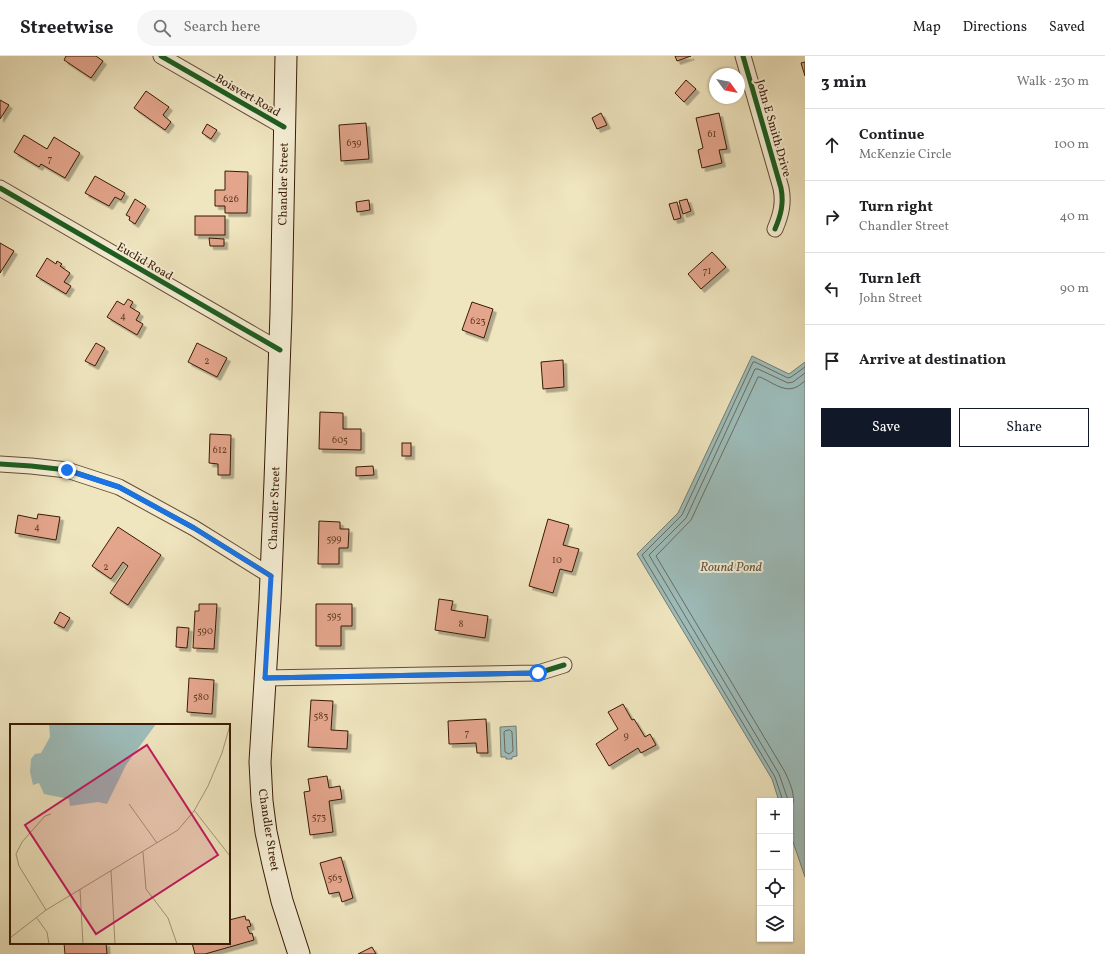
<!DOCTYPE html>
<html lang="en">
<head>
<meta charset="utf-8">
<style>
  body { margin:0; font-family:Vollkorn,serif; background:#f6f6f6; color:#202124 }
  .controls { position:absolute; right:12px; bottom:12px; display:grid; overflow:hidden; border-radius:0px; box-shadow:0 1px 3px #0004 }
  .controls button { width:36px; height:36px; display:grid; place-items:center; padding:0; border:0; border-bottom:1px solid #e0e0e0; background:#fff; color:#202124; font:20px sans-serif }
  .compass { position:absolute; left:709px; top:12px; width:36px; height:36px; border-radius:50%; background:#fff; box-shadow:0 1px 3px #0004; rotate:123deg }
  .stop { position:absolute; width:12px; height:12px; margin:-9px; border:3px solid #1a73e8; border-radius:50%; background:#fff }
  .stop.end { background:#1a73e8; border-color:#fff; box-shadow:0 1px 4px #0008 }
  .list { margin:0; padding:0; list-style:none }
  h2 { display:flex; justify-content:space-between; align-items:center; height:52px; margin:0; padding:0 16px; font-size:17px }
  h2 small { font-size:13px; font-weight:400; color:#757577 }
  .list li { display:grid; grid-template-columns:26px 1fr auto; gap:12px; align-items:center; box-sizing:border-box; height:72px; padding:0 16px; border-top:1px solid #e0e0e0 }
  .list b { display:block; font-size:15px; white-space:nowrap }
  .list p { margin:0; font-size:13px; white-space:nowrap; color:#757577 }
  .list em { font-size:13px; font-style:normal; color:#757577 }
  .actions { display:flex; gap:8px; padding:12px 16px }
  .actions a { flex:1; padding:9px 0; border:1px solid #111827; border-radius:0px; text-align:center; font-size:14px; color:#111827 }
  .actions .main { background:#111827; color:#fff }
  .icon { flex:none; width:22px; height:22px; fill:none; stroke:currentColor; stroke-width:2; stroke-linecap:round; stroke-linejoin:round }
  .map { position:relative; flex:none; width:805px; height:898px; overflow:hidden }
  header { display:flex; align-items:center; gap:24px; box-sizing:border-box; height:56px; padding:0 20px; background:#fff; border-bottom:1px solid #e0e0e0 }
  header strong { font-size:19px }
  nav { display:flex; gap:22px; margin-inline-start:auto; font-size:14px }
  .search { width:280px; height:36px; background:#f6f6f6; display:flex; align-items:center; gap:10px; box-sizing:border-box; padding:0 14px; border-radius:22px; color:#757577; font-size:15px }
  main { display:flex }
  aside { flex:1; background:#fff }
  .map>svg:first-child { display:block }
</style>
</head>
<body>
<header>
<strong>Streetwise</strong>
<div class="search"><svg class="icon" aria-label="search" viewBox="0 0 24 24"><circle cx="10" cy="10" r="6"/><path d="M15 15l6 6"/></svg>Search here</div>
<nav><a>Map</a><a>Directions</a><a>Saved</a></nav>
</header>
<main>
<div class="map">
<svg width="805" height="898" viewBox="0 0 805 898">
  <defs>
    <filter id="shadow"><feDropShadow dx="3.5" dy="3.5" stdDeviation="0" flood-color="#0004"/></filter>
  </defs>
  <rect width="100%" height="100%" fill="#efe5bf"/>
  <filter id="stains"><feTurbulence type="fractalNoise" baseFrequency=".005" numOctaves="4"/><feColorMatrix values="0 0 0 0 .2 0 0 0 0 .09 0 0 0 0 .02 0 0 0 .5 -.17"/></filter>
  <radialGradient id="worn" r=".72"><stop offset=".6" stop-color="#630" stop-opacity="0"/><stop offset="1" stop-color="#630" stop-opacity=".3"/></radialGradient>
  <g fill="#9dbdbb" stroke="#757c71">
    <path d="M752,300L789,318L805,306V821L790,777V745H779L772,723L637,498L678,457Z"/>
    <path d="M516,670L517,700L512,701V703H506V701H501L500,671Z"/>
  </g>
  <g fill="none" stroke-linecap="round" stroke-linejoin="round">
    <g stroke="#6b6c5f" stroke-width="1">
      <path d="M510,674L512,676L513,695L509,698L505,696L504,676L505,675Z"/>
      <path d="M783,745L775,721L642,499L682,459L753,306H755L788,322L791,321L805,311"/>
      <path d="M788,745L787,741L779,718L649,499L686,462L755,313H758L788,327L793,326L805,317"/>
      <path d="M790,754C798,743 790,727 785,716L656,500L691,464L758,321H760C770,325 783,336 794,332C798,331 802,327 805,325"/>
    </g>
  </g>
  <g fill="#e3a58c" stroke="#391a03" filter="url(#shadow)">
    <path d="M66,0H96L103,5L91,22L64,4Z"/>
    <path d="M675,0H691L677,5Z"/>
    <path d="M805,6V20L801,7Z"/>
    <path d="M686,24L696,33L684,46L675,37Z"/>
    <path d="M146,35L169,51L163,59L171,66L165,74L134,52Z"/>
    <path d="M0,44L9,49L0,63Z"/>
    <path d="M601,57L607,69L597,73L592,62Z"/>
    <path d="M719,57L727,93L719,94L722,107L702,112L698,94L703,92L696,62Z"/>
    <path d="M366,67L369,103L341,105L339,69Z"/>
    <path d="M207,68L217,74L211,83L202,77Z"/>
    <path d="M24,79L47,93L54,81L80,97L65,122L41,108L39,111L14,96Z"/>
    <path d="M225,115L248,116L247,157H225V150H215V134H225Z"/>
    <path d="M95,120L125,137L121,144L115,141L109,150L85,137Z"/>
    <path d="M135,143L146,150L135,168L129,164L130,161L126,159Z"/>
    <path d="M687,143L691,155L683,158L679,145Z"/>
    <path d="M369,144L370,154L357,156L356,146Z"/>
    <path d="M677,146L681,162L674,164L669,148Z"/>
    <rect x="195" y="160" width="30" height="19"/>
    <path d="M209,182L224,183V190H210Z"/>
    <path d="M0,187L14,195L0,217Z"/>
    <path d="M712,196L726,211L701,233L688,218Z"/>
    <path d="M47,202L56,208L57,205L62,208L60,210L70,217L64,226L71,230L66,238L36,220Z"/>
    <path d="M128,243L133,246L130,251L140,257L136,264L143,268L137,279L107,261L117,245L124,249Z"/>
    <path d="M472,246L493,253L484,282L462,274Z"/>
    <path d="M96,287L105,292L95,310L85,305Z"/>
    <path d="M197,287L227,302L217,321L188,306Z"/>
    <path d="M563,304L564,331L543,333L541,306Z"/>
    <path d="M320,356L343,357V373H361V394L319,393Z"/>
    <path d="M210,378L231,379L230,419H218V408L209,407Z"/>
    <rect x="402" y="387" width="9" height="13"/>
    <path d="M373,410L374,419L356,420V411Z"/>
    <path d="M38,458L60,461L56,484L15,477L18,459L37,463Z"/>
    <path d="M548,463L569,469L563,489L579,493L572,516L560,513L553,537L529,530Z"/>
    <path d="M319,465L340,466V473H349L348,492H339V508H318Z"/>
    <path d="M118,471L161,499L128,549L110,537L128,510L123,506L111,523L92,510Z"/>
    <path d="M439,543L453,545L451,554L488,560L485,582L435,574Z"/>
    <path d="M199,548H217L214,593L193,592L195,555H199Z"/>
    <path d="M316,548H352V570H341V590H316Z"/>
    <path d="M60,556L70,562L64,572L54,567Z"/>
    <path d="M177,571L189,572L187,592L176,591Z"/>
    <path d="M189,622L214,624L212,658L187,656Z"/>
    <path d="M311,644L333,645L331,674L348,675L347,693L308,691Z"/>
    <path d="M623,648L632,664L634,663L645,681L650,678L656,689L641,697L638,692L609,710L596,688L618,673L608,656Z"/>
    <path d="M486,663L488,697H477L476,687L449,688L448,665Z"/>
    <path d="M327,720L329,732L340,730L342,743L329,745L333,776L310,779L304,736L310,735L308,723Z"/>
    <path d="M341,801L353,842L342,846L339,836L329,838L320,807Z"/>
    <path d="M245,860L246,864H249L251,870L247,871L250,878L252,877L254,884L205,898H195L192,887H229V864Z"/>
    <path d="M64,887H106L107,898H65Z"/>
    <path d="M372,891L376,898H358Z"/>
  </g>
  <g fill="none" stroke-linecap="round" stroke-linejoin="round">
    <defs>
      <g id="street">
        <path d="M161,0L284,71"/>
        <path d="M743,0L781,132C784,147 781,159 775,173"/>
        <path d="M0,132L280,294"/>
        <path d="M0,408L31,410L67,414L119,431L194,472L271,520"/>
        <path d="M265,622L538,617L564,609"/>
      </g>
      <path id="secondary" d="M286,0L281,257L275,425L270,544L260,706L262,745L266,776L273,808L282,845L299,898"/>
    </defs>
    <use href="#street" stroke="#664d32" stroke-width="17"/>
    <use href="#secondary" stroke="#391a03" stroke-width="23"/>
    <use href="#street" stroke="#f5eed5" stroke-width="15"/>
    <use href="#secondary" stroke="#f5eed5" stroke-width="21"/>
    <defs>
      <g id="cycleway">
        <path d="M161,0L284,71"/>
        <path d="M743,0L781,132C784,147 781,159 775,173"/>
        <path d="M0,132L280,294"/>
        <path d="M0,408L31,410L67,414L119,431L194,472L271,520"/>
        <path d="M265,622L538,617L564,609"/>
      </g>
    </defs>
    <use href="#cycleway" stroke="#f5eed5" stroke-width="8"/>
    <use href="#cycleway" stroke="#1b5e20" stroke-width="5"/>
  </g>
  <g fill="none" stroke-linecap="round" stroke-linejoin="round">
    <path stroke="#1a73e8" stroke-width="5" d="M67,414L119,431L194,472L271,520L265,622L538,617"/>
  </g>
  <g text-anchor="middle" stroke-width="4" stroke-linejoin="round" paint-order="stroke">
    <g font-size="10" fill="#643d25">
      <text x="712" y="81">61</text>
      <text x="354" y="90">639</text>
      <text x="50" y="106">7</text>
      <text x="231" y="146">626</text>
      <text x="707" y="218">71</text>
      <text x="123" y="263">4</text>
      <text x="478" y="268">623</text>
      <text x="207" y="308">2</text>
      <text x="340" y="387">605</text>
      <text x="220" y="397">612</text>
      <text x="37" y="474">4</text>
      <text x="334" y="486">599</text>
      <text x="557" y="507">10</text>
      <text x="106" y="514">2</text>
      <text x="334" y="563">595</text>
      <text x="461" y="571">8</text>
      <text x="205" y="578">590</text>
      <text x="201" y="644">580</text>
      <text x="321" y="663">583</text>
      <text x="467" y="680">7</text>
      <text x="626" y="683">9</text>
      <text x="319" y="764">573</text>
      <text x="335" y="825">563</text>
    </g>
    <g font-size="12" fill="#391a03" stroke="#f5eed5">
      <text transform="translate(248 39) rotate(30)" y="4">Boisvert Road</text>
      <text transform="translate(774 72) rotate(74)" y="4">John E Smith Drive</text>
      <text transform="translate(283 128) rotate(-89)" y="4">Chandler Street</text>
      <text transform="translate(145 205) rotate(30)" y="4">Euclid Road</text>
      <text transform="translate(274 452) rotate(-88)" y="4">Chandler Street</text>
      <text transform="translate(269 774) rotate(81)" y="4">Chandler Street</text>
    </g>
    <g font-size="13" font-style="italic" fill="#5c5343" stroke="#f5eed5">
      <text x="731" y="515">Round Pond</text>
    </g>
  </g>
  <g transform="translate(10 668)">
    <rect width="220" height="220" fill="#efe5bf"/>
    <path d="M39,0H146L116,41L97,80L88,78L60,82L59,75L34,70L29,59L23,61L20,48L21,35L25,30L31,29L40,13Z" fill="#9dbdbb"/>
    <path fill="none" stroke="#a69474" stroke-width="1" d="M119,80L147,119M184,86L220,132M133,128L136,165L158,194L167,220M101,146L105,220M70,165L73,220M36,186L9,142L6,130L12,118L35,92L41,90M26,193L37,208L39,220M0,214L36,186L168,106L184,87L198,62L212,29L220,1"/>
    <path fill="#c2185b" fill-opacity="0.15" stroke="#c2185b" stroke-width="2" d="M137,21L208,131L86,210L15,101Z"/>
    <rect width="220" height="220" fill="none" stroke="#391a03" stroke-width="2"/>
  </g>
  <rect width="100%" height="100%" filter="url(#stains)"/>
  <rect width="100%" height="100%" fill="url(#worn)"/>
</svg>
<div class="controls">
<button>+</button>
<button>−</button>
<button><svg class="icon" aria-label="locate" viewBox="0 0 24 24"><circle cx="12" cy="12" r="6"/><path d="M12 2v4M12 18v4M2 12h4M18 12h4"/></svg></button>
<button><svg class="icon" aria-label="layers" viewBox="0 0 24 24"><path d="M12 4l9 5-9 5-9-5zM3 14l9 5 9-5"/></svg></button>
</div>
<svg class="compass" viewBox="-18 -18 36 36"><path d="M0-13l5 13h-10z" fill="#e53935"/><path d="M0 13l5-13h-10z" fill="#757577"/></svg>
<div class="stop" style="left:538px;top:617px"></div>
<div class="stop end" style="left:67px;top:414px"></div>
</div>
<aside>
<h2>3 min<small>Walk · 230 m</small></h2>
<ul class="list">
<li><svg class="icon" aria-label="ahead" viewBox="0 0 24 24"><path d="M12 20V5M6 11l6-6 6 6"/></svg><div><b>Continue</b><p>McKenzie Circle</p></div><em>100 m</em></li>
<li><svg class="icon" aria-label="right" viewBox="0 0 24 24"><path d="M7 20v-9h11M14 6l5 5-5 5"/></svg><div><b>Turn right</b><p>Chandler Street</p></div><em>40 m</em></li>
<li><svg class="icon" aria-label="left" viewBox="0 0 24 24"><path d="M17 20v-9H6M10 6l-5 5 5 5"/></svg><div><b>Turn left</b><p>John Street</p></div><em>90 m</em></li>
<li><svg class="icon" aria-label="arrive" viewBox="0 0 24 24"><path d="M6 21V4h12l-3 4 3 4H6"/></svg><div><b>Arrive at destination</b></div></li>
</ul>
<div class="actions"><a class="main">Save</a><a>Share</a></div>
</aside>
</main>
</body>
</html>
